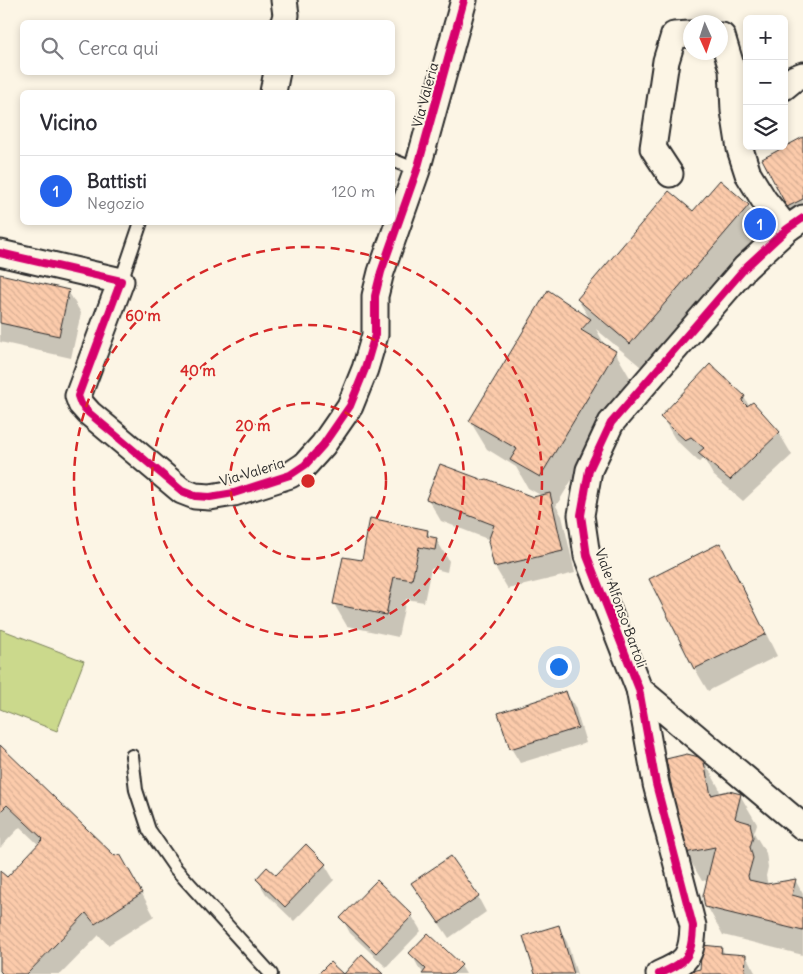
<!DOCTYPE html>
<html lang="it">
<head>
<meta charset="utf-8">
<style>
  body { margin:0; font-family:Delius,sans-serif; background:#f2f2f3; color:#2b2b33 }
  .controls { position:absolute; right:15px; top:15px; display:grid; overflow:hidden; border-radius:8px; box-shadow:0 2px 8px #0003 }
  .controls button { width:45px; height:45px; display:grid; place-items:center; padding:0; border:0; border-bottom:1px solid #e1e1e2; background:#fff; color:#2b2b33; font:25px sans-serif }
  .compass { position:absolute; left:683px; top:15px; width:45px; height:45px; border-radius:50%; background:#fff; box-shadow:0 2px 8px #0003; rotate:177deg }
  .you { position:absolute; left:558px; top:666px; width:18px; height:18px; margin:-12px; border:4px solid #fff; border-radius:50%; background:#1a73e8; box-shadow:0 0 0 8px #1a73e833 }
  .badge { display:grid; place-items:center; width:32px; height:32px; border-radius:50%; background:#2563eb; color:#fff; font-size:16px; font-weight:700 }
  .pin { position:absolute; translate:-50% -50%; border:2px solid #fff; box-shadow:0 1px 5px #0006 }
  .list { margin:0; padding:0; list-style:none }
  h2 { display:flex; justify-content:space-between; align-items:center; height:65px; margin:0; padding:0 20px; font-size:21px }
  h2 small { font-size:16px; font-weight:400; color:#7c7c81 }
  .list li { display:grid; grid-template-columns:32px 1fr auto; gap:15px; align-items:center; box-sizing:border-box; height:70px; padding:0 20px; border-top:1px solid #e1e1e2 }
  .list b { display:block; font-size:19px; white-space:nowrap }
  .list p { margin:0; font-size:16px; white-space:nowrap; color:#7c7c81 }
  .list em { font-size:16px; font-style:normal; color:#7c7c81 }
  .icon { flex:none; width:28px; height:28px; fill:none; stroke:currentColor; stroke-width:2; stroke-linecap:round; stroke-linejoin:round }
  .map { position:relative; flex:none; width:803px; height:974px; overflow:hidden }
  .search { position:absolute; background:#fff; box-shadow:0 2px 8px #0003; left:20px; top:20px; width:375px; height:55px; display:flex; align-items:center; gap:12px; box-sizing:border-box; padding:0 18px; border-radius:8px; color:#7c7c81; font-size:19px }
  .panel { position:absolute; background:#fff; box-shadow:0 2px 8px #0003; left:20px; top:90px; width:375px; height:135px; border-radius:8px }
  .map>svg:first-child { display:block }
</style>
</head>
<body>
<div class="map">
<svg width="803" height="974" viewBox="0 0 803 974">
  <defs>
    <pattern id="building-back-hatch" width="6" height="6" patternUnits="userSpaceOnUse" patternTransform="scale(1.25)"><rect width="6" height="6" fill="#fccbab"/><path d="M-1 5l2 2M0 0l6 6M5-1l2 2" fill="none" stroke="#d8ae93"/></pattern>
  </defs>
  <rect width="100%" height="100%" fill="#fcf5e5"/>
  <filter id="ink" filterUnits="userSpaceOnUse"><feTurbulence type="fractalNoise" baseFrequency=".02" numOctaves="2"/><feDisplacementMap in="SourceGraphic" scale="10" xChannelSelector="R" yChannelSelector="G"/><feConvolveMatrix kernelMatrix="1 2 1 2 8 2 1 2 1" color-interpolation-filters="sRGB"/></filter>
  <g filter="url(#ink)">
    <path fill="#cbd98c" stroke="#7b825c" d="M0,629L84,661L57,731L0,709Z"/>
    <g fill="#0003">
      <path d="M803,138V227L800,229L788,207Z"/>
      <path d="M748,206L765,234L647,372L596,329L606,347L615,352L632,381L556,506L562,516L575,573L508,589L495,567L490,540L441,521L428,499L533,498L542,496L528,488L516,467L487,449L470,421L590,319L578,300L693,212Z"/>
      <path d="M0,275L68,291L81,313L71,358L0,342Z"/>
      <path d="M744,397L749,406L753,404L779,433L792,455L743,501L713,475L704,459L699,462L675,439L662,417Z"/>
      <path d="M427,531L431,538L436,539L449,561L447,572L431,568L424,602L406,599L398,637L347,626L334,604L363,562Z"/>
      <path d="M720,545L733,567L777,656L708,691L695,669L651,579Z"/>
      <path d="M566,692L575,707L586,743L520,763L511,748Z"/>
      <path d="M0,747L133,877L154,916L108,945L99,935L61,974H0V873L7,879L39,845L20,827L0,848Z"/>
      <path d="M703,759L719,788L720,794L740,795L757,824L754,833L766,853L768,867L766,876L768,886L795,880L803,894V955L723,935L707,906L708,880L702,881L686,853Z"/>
      <path d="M306,846L325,865L334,880L294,921L266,894L257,879L276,877Z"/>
      <path d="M413,884L478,897L486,912L449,938L422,898Z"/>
      <path d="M412,916L421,931L386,967L350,933L342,918Z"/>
      <path d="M558,927L567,942L577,974H536Z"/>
      <path d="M721,948L725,954L746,956L756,974H685L701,970Z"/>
      <path d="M411,953L461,966L466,974H424V973L419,968Z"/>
    </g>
    <g fill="url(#building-back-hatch)" stroke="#2b2b2b">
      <path d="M803,137V199L787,207L762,159Z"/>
      <path d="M720,180L749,205L630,344L577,299L669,191L693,211Z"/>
      <path d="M0,274L69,290L59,336L0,323Z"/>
      <path d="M548,290L591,319L581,330L616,351L540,477L510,460L517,449L469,421Z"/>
      <path d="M710,364L745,396L742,401L747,406L753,402L780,432L730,480L698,453L704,448L691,437L685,440L660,417Z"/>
      <path d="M440,464L483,480L487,479L533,497L550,493L563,551L494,567L488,541L494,525L426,499Z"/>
      <path d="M370,518L428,530L427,536L437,538L435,550L419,547L412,580L394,577L386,615L333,604L343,557L362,560Z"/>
      <path d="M720,543L766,634L694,669L649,579Z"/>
      <path d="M566,691L578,728L510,749L498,713Z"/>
      <path d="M0,745L115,856L120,854L142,893L95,924L86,913L27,974H3L0,971V871L7,877L43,839L7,805L0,812Z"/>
      <path d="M687,754L703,758L711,795L729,791L741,794L735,818L736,819L750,823L753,837L750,847L753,858L748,876L749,880L767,884L796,879L792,895L803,898V931L705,907L703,896L715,847L685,853L666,759Z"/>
      <path d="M306,844L326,864L285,907L256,879L267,867L276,875Z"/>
      <path d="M451,856L479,896L439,923L411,883Z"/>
      <path d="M377,880L413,915L376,953L340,918Z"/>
      <path d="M559,925L574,974H535L523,936Z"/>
      <path d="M428,933L462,965L453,974H422L426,969L409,953Z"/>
      <path d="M702,945L722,947L721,953L746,955L745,974H679L700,969Z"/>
      <path d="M362,954L383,974H344Z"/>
      <path d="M330,962L343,974H318Z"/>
    </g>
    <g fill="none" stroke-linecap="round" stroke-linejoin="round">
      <defs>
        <g id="service">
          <path d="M392,160L417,170"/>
          <path d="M121,281L141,222"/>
          <path d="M132,756L136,790L149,830L176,869L271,974"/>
        </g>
        <g id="minor">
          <path d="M284,0L286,15L284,22"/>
          <path d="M720,36H722L732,69L734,111L740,149L748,174L764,200L787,229"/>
          <path d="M784,87L795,78L803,75"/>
          <path d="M273,92L277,72"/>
          <path d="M670,174L653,148L666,61L674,35L690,34"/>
          <path d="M0,253L121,281L78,396L81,404L89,413L182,491L195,496L210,497L234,493L290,475L305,465L323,445L350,406L365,369L375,335V296L381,272L417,170L464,0"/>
          <path d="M639,689L803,827"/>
          <path d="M659,974C687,962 692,957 693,926L656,784L639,689L587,556L581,515L589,470L611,423L745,268L787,229L803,218"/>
        </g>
      </defs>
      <use href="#service" stroke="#2b2b2b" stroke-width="16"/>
      <use href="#minor" stroke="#2b2b2b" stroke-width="29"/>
      <use href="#service" stroke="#fcf5e5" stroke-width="12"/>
      <use href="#minor" stroke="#fcf5e5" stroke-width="25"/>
      <defs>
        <g id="cycleway">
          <path d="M0,253L121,281L78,396L81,404L89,413L182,491L195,496L210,497L234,493L290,475L305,465L323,445L350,406L365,369L375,335V296L381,272L417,170L464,0"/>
          <path d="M659,974C687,962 692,957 693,926L656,784L639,689L587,556L581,515L589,470L611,423L745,268L787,229L803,218"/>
        </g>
      </defs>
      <use href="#cycleway" stroke="#fcf5e5" stroke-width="11"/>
      <use href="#cycleway" stroke="#d6006c" stroke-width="8"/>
    </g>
  </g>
  <g fill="none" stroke="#d62828" stroke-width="2.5" stroke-dasharray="9 6">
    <circle cx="308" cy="481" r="78"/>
    <circle cx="308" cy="481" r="156"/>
    <circle cx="308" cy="481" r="234"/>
  </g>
  <g text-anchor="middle" stroke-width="4" stroke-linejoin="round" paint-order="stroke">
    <g font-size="14" fill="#2b2b2b" stroke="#fcf5e5">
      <text transform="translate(425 95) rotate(-75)" y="5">Via Valeria</text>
      <text transform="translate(252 472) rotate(-17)" y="5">Via Valeria</text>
      <text transform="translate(621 608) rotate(70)" y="5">Viale Alfonso Bartoli</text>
    </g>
  </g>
  <circle cx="308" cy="481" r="8" fill="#d62828" stroke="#fcf5e5" stroke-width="2.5"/>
  <g font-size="15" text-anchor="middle" font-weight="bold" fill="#d62828" stroke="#fcf5e5" stroke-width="4" stroke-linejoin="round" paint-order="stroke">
    <text x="143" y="321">60 m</text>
    <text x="198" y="376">40 m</text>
    <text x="253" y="431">20 m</text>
  </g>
</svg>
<div class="controls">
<button>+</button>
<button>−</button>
<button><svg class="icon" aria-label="layers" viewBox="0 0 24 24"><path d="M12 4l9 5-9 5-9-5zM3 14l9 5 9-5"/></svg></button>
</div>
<svg class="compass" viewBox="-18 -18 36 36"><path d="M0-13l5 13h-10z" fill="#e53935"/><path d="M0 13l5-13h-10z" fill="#7c7c81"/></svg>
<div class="you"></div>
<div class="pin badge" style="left:760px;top:224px">1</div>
<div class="search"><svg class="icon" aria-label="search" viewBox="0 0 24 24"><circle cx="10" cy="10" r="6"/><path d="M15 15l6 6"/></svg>Cerca qui</div>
<section class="panel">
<h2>Vicino<small></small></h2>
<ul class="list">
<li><span class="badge">1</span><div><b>Battisti</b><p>Negozio</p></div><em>120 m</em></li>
</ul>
</section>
</div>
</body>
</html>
